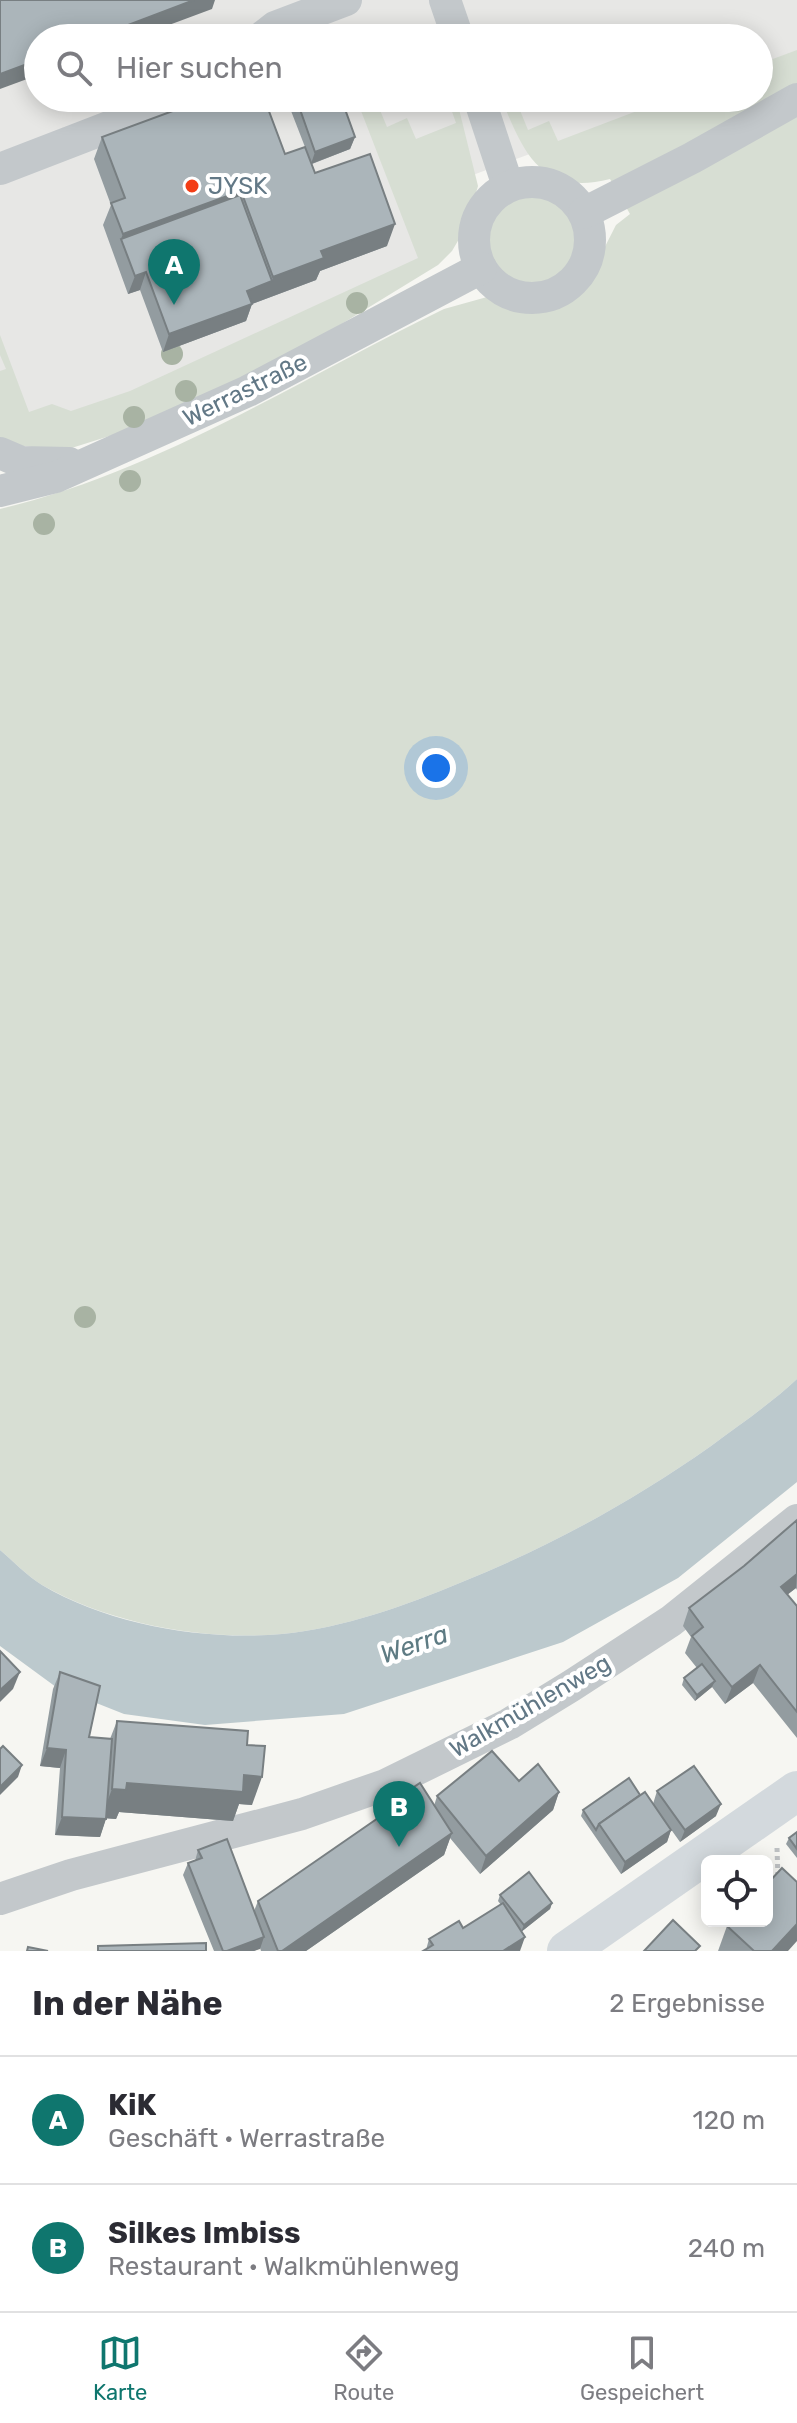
<!DOCTYPE html>
<html lang="de">
<head>
<meta charset="utf-8">
<style>
  body { margin:0; font-family:Rubik,sans-serif; background:#f2f2f3; color:#2b2b33 }
  .controls { position:absolute; right:24px; bottom:24px; display:grid; overflow:hidden; border-radius:12px; box-shadow:0 4px 20px #0003 }
  .controls button { width:72px; height:72px; display:grid; place-items:center; padding:0; border:0; border-bottom:2px solid #e1e1e2; background:#fff; color:#2b2b33; font:40px sans-serif }
  .you { position:absolute; left:436px; top:768px; width:28px; height:28px; margin:-20px; border:6px solid #fff; border-radius:50%; background:#1a73e8; box-shadow:0 0 0 12px #1a73e833 }
  .badge { display:grid; place-items:center; width:52px; height:52px; border-radius:50%; background:#0f766e; color:#fff; font-size:26px; font-weight:700 }
  .pin { position:absolute; translate:-50% -66px; filter:drop-shadow(0 2px 4px #0008) }
  .pin::after { content:''; position:absolute; top:42px; width:28px; height:24px; background:inherit; clip-path:polygon(0 0,100% 0,50% 100%) }
  .list { margin:0; padding:0; list-style:none }
  h2 { display:flex; justify-content:space-between; align-items:center; height:104px; margin:0; padding:0 32px; font-size:34px }
  h2 small { font-size:26px; font-weight:400; color:#7c7c81 }
  .list li { display:grid; grid-template-columns:52px 1fr auto; gap:24px; align-items:center; box-sizing:border-box; height:128px; padding:0 32px; border-top:2px solid #e1e1e2 }
  .list b { display:block; font-size:30px; white-space:nowrap }
  .list p { margin:0; font-size:26px; white-space:nowrap; color:#7c7c81 }
  .list em { font-size:26px; font-style:normal; color:#7c7c81 }
  .icon { flex:none; width:44px; height:44px; fill:none; stroke:currentColor; stroke-width:2; stroke-linecap:round; stroke-linejoin:round }
  .map { position:relative; flex:none; width:797px; height:1951px; overflow:hidden }
  .search { position:absolute; background:#fff; box-shadow:0 4px 20px #0003; left:24px; right:24px; top:24px; height:88px; display:flex; align-items:center; gap:20px; box-sizing:border-box; padding:0 28px; border-radius:44px; color:#7c7c81; font-size:30px }
  .sheet { height:360px; background:#fff }
  nav { display:flex; justify-content:space-around; align-items:center; box-sizing:border-box; height:112px; border-top:2px solid #e1e1e2; background:#fff; font-size:22px; color:#7c7c81 }
  nav a { display:grid; justify-items:center; gap:4px }
  nav .on { color:#0f766e }
  .map>svg:first-child { display:block }
</style>
</head>
<body>
<div class="map">
<svg width="797" height="1951" viewBox="0 0 797 1951">
  <rect width="100%" height="100%" fill="#f6f6f2"/>
  <path fill="#e7e7e5" d="M0,0H797V54L759,69V38H38V98H682L462,179L421,259L124,399L0,435Z"/>
  <g fill="#d7ded3">
    <path d="M797,50V1379C770,1404 741,1424 711,1446C633,1501 551,1546 462,1582C404,1606 344,1628 282,1634C204,1641 110,1624 42,1585C27,1576 13,1561 0,1550V509C158,472 299,379 444,309L487,297L527,309H548L568,302L583,290L616,225L630,214L610,179C540,197 523,151 501,98H515L528,130L549,121L558,141L671,98H759V64Z"/>
    <path d="M356,98H375L387,127L407,118L416,139L456,123L449,103L457,101L478,186L466,227L452,251L438,265L335,328L229,385L135,428L62,451L0,443V371L6,369L0,355V335L29,412L52,404L71,411L130,391L418,258Z"/>
    <circle cx="533" cy="241" r="45"/>
  </g>
  <path fill="#bcc9cd" d="M797,1379V1482L678,1578L563,1642L344,1714L205,1725L124,1714L56,1687L0,1646V1550C13,1561 27,1576 42,1585C110,1625 204,1641 282,1634C344,1628 404,1606 462,1582C551,1546 633,1501 711,1446C741,1424 770,1404 797,1379Z"/>
  <g fill="none" stroke-linecap="round" stroke-linejoin="round">
    <path stroke="#bec1c3" stroke-width="5" stroke-dasharray="4 4" stroke-linecap="butt" d="M777,1848L778,1878"/>
    <g stroke="#c3c8cb" stroke-width="32">
      <path d="M445,0L458,38"/>
      <path d="M261,38L275,27L346,0"/>
      <path d="M479,98L508,186"/>
      <path d="M0,169L184,98"/>
      <circle cx="532" cy="240" r="58"/>
      <path d="M584,213L692,158L797,99"/>
      <path d="M0,453L21,462L69,463"/>
      <path d="M0,491L56,477L248,391L481,268"/>
      <path d="M0,1899L71,1875L302,1814L385,1785L509,1724L571,1686L671,1621L797,1520"/>
    </g>
    <path stroke="#d3d9dd" stroke-width="40" d="M567,1951L797,1791"/>
  </g>
  <g fill="#a8b3a3">
    <circle cx="357" cy="303" r="11"/>
    <circle cx="172" cy="354" r="11"/>
    <circle cx="186" cy="391" r="11"/>
    <circle cx="134" cy="417" r="11"/>
    <circle cx="130" cy="481" r="11"/>
    <circle cx="44" cy="524" r="11"/>
    <circle cx="85" cy="1317" r="11"/>
  </g>
  <g fill="#939ca0">
    <path d="M286,98H341L355,137L350,149L312,164L315,173L387,246L320,271L316,280L252,304L246,321L163,352L140,290L128,294L103,225L111,205L94,159L102,137L285,154L305,147Z"/>
    <path d="M797,1520V1590L796,1588L787,1595L797,1606V1738L753,1683L725,1704L712,1687L695,1701L682,1685L684,1678L697,1668L685,1653L691,1637L683,1626L689,1608L744,1566Z"/>
    <path d="M60,1672L89,1737L110,1739L117,1721L247,1745L252,1805L239,1804L233,1821L119,1812L116,1819L106,1818L100,1837L55,1835L60,1768L40,1766L53,1689Z"/>
    <path d="M519,1781L559,1792L553,1810L480,1874L450,1838L444,1855L306,1951H261L260,1948L254,1951H214L183,1875L188,1863L195,1861L198,1850L254,1911L258,1901L375,1820L378,1811L434,1806L437,1796Z"/>
    <path d="M657,1791L716,1816L680,1842L670,1828L671,1830L667,1842L621,1874L581,1816L583,1810L640,1795L653,1804Z"/>
    <path d="M797,1832V1858L786,1844L789,1838Z"/>
    <path d="M500,1895L552,1903L550,1909L521,1932L426,1950L429,1939L463,1928L501,1905L498,1901Z"/>
    <path d="M731,1921H767L788,1951H718L727,1926Z"/>
  </g>
  <g fill="#787f82">
    <path d="M194,0H215L212,9L134,38H94Z"/>
    <path d="M38,60V75L0,89V74Z"/>
    <path d="M355,137L350,149L311,164L315,152Z"/>
    <path d="M241,191L233,213L121,239L123,234Z"/>
    <path d="M395,224L387,246L320,271L316,280L252,304L246,321L163,352L169,334L247,291L272,281L273,277L321,251Z"/>
    <path d="M146,272L140,290L128,294L135,276Z"/>
    <path d="M797,1574L796,1588L775,1604L781,1587Z"/>
    <path d="M760,1665L753,1683L725,1704L732,1687Z"/>
    <path d="M20,1672L13,1689L0,1702V1690Z"/>
    <path d="M715,1681L712,1687L695,1701L697,1695Z"/>
    <path d="M47,1748L66,1750L60,1768L40,1766Z"/>
    <path d="M22,1765L18,1777L0,1795V1787Z"/>
    <path d="M244,1775L262,1777L252,1805L239,1804L233,1821L119,1812L116,1819L101,1818L112,1789L127,1783Z"/>
    <path d="M559,1792L553,1810L480,1874L486,1856Z"/>
    <path d="M721,1804L716,1816L680,1842L685,1830Z"/>
    <path d="M62,1817L106,1819L100,1837L55,1835Z"/>
    <path d="M671,1830L667,1842L621,1874L625,1862Z"/>
    <path d="M452,1833L444,1855L306,1951H282Z"/>
    <path d="M552,1903L550,1909L521,1932L524,1925Z"/>
    <path d="M797,1924V1941L788,1951H772Z"/>
    <path d="M264,1937L260,1949L254,1951H227Z"/>
    <path d="M525,1937L520,1951H503Z"/>
  </g>
  <g fill="#abb5ba" stroke="#787f82" stroke-width="2">
    <path d="M0,0H194L94,38H38V60L0,74Z"/>
    <path d="M208,98H264L285,154L305,147L315,173L370,154L395,224L321,251L324,258L273,277L241,191L123,234L111,203L125,198L102,137Z"/>
    <path d="M296,98H341L355,137L315,152Z"/>
    <path d="M240,195L272,281L247,291L252,304L169,334L146,272L135,276L121,239Z"/>
    <path d="M797,1520V1574L781,1587L797,1606V1712L760,1665L732,1687L692,1636L703,1627L689,1608L744,1566Z"/>
    <path d="M0,1651L20,1672L0,1690Z"/>
    <path d="M702,1664L715,1681L697,1695L684,1678Z"/>
    <path d="M60,1672L100,1686L89,1737L112,1739L106,1819L62,1817L66,1750L47,1748Z"/>
    <path d="M117,1721L248,1731L247,1745L265,1746L262,1777L244,1775L243,1792L127,1783L126,1790L112,1789Z"/>
    <path d="M3,1746L22,1765L0,1787V1749Z"/>
    <path d="M492,1751L519,1781L538,1764L559,1792L486,1856L437,1796Z"/>
    <path d="M694,1766L721,1804L685,1830L657,1791Z"/>
    <path d="M629,1778L640,1795L599,1824L596,1830L583,1810Z"/>
    <path d="M420,1783L452,1833L282,1951H278L258,1901L381,1816L378,1811Z"/>
    <path d="M645,1792L671,1830L625,1862L599,1824Z"/>
    <path d="M797,1832V1849L789,1838Z"/>
    <path d="M227,1839L264,1937L227,1951H223L188,1863L202,1858L198,1850Z"/>
    <path d="M782,1868L797,1882V1924L772,1951H754L727,1926L732,1921H767V1883H768Z"/>
    <path d="M529,1872L552,1903L524,1925L500,1895Z"/>
    <path d="M503,1903L525,1937L503,1951H423L433,1945L429,1939L459,1921L463,1928Z"/>
    <path d="M673,1920L700,1946L695,1951H644Z"/>
    <path d="M206,1943V1951H98V1946Z"/>
    <path d="M28,1947L48,1951H27Z"/>
  </g>
  <circle fill="#f33d15" stroke="#fff" stroke-width="3" cx="192" cy="186" r="8"/>
  <g text-anchor="middle" stroke-width="8" stroke-linejoin="round" paint-order="stroke">
    <g font-size="24" fill="#627886" stroke="#fff" text-anchor="start">
      <text x="208" y="194">JYSK</text>
    </g>
    <g font-size="24" fill="#627886" stroke="#fff">
      <text transform="translate(245 390) rotate(-26)" y="8">Werrastraße</text>
      <text transform="translate(530 1706) rotate(-30)" y="8">Walkmühlenweg</text>
    </g>
    <g font-size="26" font-style="italic" fill="#5e7b83" stroke="#fff">
      <text transform="translate(414 1644) rotate(-19)" y="9">Werra</text>
    </g>
  </g>
</svg>
<div class="controls">
<button><svg class="icon" aria-label="locate" viewBox="0 0 24 24"><circle cx="12" cy="12" r="6"/><path d="M12 2v4M12 18v4M2 12h4M18 12h4"/></svg></button>
</div>
<div class="you"></div>
<div class="pin badge" style="left:174px;top:305px">A</div>
<div class="pin badge" style="left:399px;top:1847px">B</div>
<div class="search"><svg class="icon" aria-label="search" viewBox="0 0 24 24"><circle cx="10" cy="10" r="6"/><path d="M15 15l6 6"/></svg>Hier suchen</div>
</div>
<section class="sheet">
<h2>In der Nähe<small>2 Ergebnisse</small></h2>
<ul class="list">
<li><span class="badge">A</span><div><b>KiK</b><p>Geschäft · Werrastraße</p></div><em>120 m</em></li>
<li><span class="badge">B</span><div><b>Silkes Imbiss</b><p>Restaurant · Walkmühlenweg</p></div><em>240 m</em></li>
</ul>
</section>
<nav>
<a class="on"><svg class="icon" aria-label="map" viewBox="0 0 24 24"><path d="M3 6l6-2 6 2 6-2v14l-6 2-6-2-6 2zM9 4v14M15 6v14"/></svg>Karte</a>
<a><svg class="icon" aria-label="directions" viewBox="0 0 24 24"><path d="M12 3l9 9-9 9-9-9zM9 14v-3h6M13 9l2 2-2 2"/></svg>Route</a>
<a><svg class="icon" aria-label="saved" viewBox="0 0 24 24"><path d="M7 4h10v16l-5-4-5 4z"/></svg>Gespeichert</a>
</nav>
</body>
</html>
